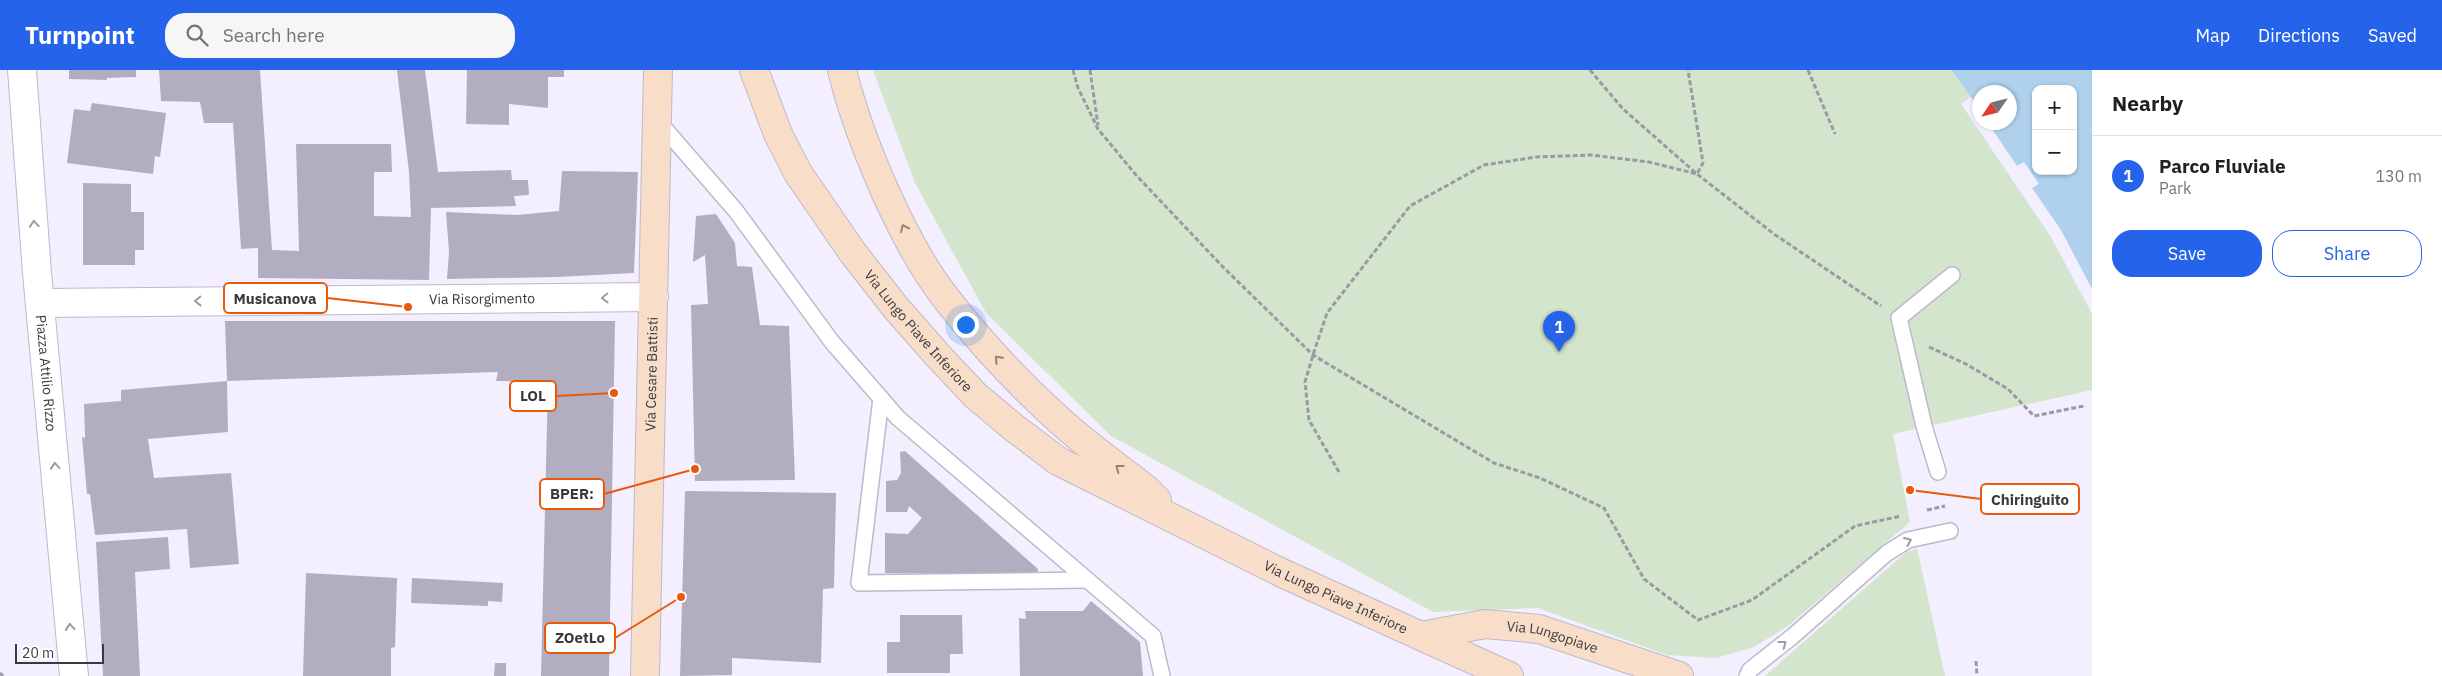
<!DOCTYPE html>
<html lang="en">
<head>
<meta charset="utf-8">
<style>
  body { margin:0; font-family:"IBM Plex Sans",sans-serif; background:#f6f6f6; color:#202124 }
  .controls { position:absolute; right:15px; top:15px; display:grid; overflow:hidden; border-radius:10px; box-shadow:0 1px 4px #0004 }
  .controls button { width:45px; height:45px; display:grid; place-items:center; padding:0; border:0; border-bottom:1px solid #e0e0e0; background:#fff; color:#202124; font:25px sans-serif }
  .compass { position:absolute; left:1972px; top:15px; width:45px; height:45px; border-radius:50%; background:#fff; box-shadow:0 1px 4px #0004; rotate:235deg }
  .scale { position:absolute; left:15px; bottom:12px; width:89px; box-sizing:border-box; padding-left:5px; border:2px solid #3b3940; border-top:0; font-size:14px; line-height:18px; white-space:nowrap; color:#3b3940; -webkit-text-stroke:4px #fff; paint-order:stroke }
  .you { position:absolute; left:965px; top:254px; width:18px; height:18px; margin:-12px; border:4px solid #fff; border-radius:50%; background:#1a73e8; box-shadow:0 0 0 8px #1a73e833 }
  .badge { display:grid; place-items:center; width:32px; height:32px; border-radius:50%; background:#2563eb; color:#fff; font-size:16px; font-weight:700 }
  .pin { position:absolute; translate:-50% -41px; filter:drop-shadow(0 1px 2px #0008) }
  .pin::after { content:''; position:absolute; top:26px; width:18px; height:15px; background:inherit; clip-path:polygon(0 0,100% 0,50% 100%) }
  .list { margin:0; padding:0; list-style:none }
  h2 { display:flex; justify-content:space-between; align-items:center; height:65px; margin:0; padding:0 20px; font-size:21px }
  h2 small { font-size:16px; font-weight:400; color:#757577 }
  .list li { display:grid; grid-template-columns:32px 1fr auto; gap:15px; align-items:center; box-sizing:border-box; height:80px; padding:0 20px; border-top:1px solid #e0e0e0 }
  .list b { display:block; font-size:19px; white-space:nowrap }
  .list p { margin:0; font-size:16px; white-space:nowrap; color:#757577 }
  .list em { font-size:16px; font-style:normal; color:#757577 }
  .actions { display:flex; gap:10px; padding:15px 20px }
  .actions a { flex:1; padding:11px 0; border:1px solid #2563eb; border-radius:20px; text-align:center; font-size:18px; color:#2563eb }
  .actions .main { background:#2563eb; color:#fff }
  .icon { flex:none; width:28px; height:28px; fill:none; stroke:currentColor; stroke-width:2; stroke-linecap:round; stroke-linejoin:round }
  .map { position:relative; flex:none; width:2092px; height:606px; overflow:hidden }
  header { display:flex; align-items:center; gap:30px; box-sizing:border-box; height:70px; padding:0 25px; background:#2563eb; color:#fff }
  header strong { font-size:24px }
  nav { display:flex; gap:28px; margin-inline-start:auto; font-size:18px }
  .search { width:350px; height:45px; background:#f6f6f6; display:flex; align-items:center; gap:12px; box-sizing:border-box; padding:0 18px; border-radius:20px; color:#757577; font-size:19px }
  main { display:flex }
  aside { flex:1; background:#fff }
  .map>svg:first-child { display:block }
</style>
</head>
<body>
<header>
<strong>Turnpoint</strong>
<div class="search"><svg class="icon" aria-label="search" viewBox="0 0 24 24"><circle cx="10" cy="10" r="6"/><path d="M15 15l6 6"/></svg>Search here</div>
<nav><a>Map</a><a>Directions</a><a>Saved</a></nav>
</header>
<main>
<div class="map">
<svg width="2092" height="606" viewBox="0 0 2092 606">
  <rect width="100%" height="100%" fill="#f4efff"/>
  <g fill="#d3e5cd">
    <path d="M873,0H1951L1971,27L1961,34L2051,167L2092,244V320L1893,364L1910,452L1788,556L1754,577L1716,588L1667,585L1538,538L1433,542L1111,366L986,243L915,113Z"/>
    <path d="M1917,478L1945,606H1765L1904,484Z"/>
  </g>
  <path fill="#afd1ec" fill-rule="evenodd" d="M1951,0H2092V244L2051,167L1961,34L1971,27ZM2036,19H2073V101H2036ZM1980,22H2010V52H1980Z"/>
  <path fill="#f4efff" d="M1971,27L1979,40L1980,52L1988,53L2017,96L2024,92L2039,114L2032,118L2061,160L2092,219V244L2051,167L1961,34Z"/>
  <g fill="#b3adc0">
    <path d="M69,0H136V7L107,8V10L69,9Z"/>
    <path d="M159,0H260L272,180L299,181L296,74H391L392,102H374V146L411,147L409,102L397,0H425L438,102L511,100L512,110H528L529,125L514,126L516,136L431,138L429,210L258,208V178L241,179L233,53H204L200,32L161,31Z"/>
    <path d="M467,0H564V7H548V38L509,34V55L466,54Z"/>
    <path d="M92,33L166,43L160,87L155,86L153,104L67,93L74,39L90,41Z"/>
    <path d="M562,101L638,102L634,203L557,207L447,209L449,182L446,142L517,145L559,141Z"/>
    <path d="M83,113L131,114V142H144V180H135V195H83Z"/>
    <path d="M716,144L735,173L737,196L752,197L760,255L789,256L795,410L695,411L691,235L708,234L705,185L693,192L696,146Z"/>
    <path d="M225,251H615L609,606H541L548,312L496,311L498,302L227,311Z"/>
    <path d="M227,311L228,362L148,369L154,408L231,403L239,494L190,498L187,459L95,465L90,424H87L82,367L85,368L84,334L121,331V320Z"/>
    <path d="M905,381L1038,499L1037,504L885,503V463L908,464L922,448L909,436L907,442H886V411L897,410L901,403L900,382Z"/>
    <path d="M685,421L836,423L834,518L823,519L821,593L732,588V605L680,606Z"/>
    <path d="M168,467L170,499L135,502L140,606H103L96,472Z"/>
    <path d="M306,503L397,508L395,577L391,578V606H303Z"/>
    <path d="M412,508L503,513L502,532L488,531V536L411,533Z"/>
    <path d="M1091,531L1140,572L1143,606H1020L1019,548L1026,549L1025,541H1083Z"/>
    <path d="M900,545H962L963,584H950V603H887V572H900Z"/>
    <path d="M495,593H506V606H494Z"/>
  </g>
  <g fill="none" stroke-linecap="round" stroke-linejoin="round">
    <defs>
      <g id="lane">
        <path d="M658,51L736,141L832,272L898,348L1153,566L1162,606"/>
        <path d="M881,328L859,513L1087,510"/>
        <path d="M1938,402L1924,356L1899,248L1952,205"/>
        <path d="M1747,606L1750,600L1793,566L1887,483L1908,470L1950,461"/>
      </g>
      <g id="street">
        <path id="s1" d="M22,0L37,203L74,606"/>
        <path id="s2" d="M41,233L654,227"/>
      </g>
      <g id="secondary">
        <path id="s3" d="M754,0L778,64L798,103L853,183L896,238L941,289L976,326L1013,357L1058,391L1282,503L1509,606"/>
        <path d="M842,0C859,69 902,171 945,227C979,271 1017,312 1058,349C1086,375 1118,397 1147,420L1157,430"/>
        <path id="s4" d="M1421,566L1485,554L1539,559L1679,606"/>
        <path id="s5" d="M645,606L658,0"/>
      </g>
    </defs>
    <use href="#lane" stroke="#beb8cb" stroke-width="18"/>
    <use href="#street" stroke="#beb8cb" stroke-width="30"/>
    <use href="#secondary" stroke="#beb8cb" stroke-width="30"/>
    <g stroke="#9c98a4" stroke-width="3" stroke-dasharray="5 2.5" stroke-linecap="butt">
      <path d="M1073,0L1078,18L1098,59L1136,105L1223,197L1313,285L1494,393L1540,408L1604,438L1644,509L1698,550L1752,530L1855,456L1901,446"/>
      <path d="M1090,0L1098,55"/>
      <path d="M1590,0L1623,39L1697,104L1774,164L1881,236"/>
      <path d="M1808,0L1835,64"/>
      <path d="M1929,277L1966,294L2008,319L2034,346L2084,336"/>
      <path d="M1339,402L1309,350L1305,312L1313,285L1327,243L1410,136L1484,95L1536,87L1591,85L1649,92L1697,104L1703,93L1688,0"/>
      <path d="M1927,440L1945,436"/>
      <path d="M1976,591L1977,606"/>
      <path d="M0,603L3,606"/>
    </g>
    <use href="#lane" stroke="#fff" stroke-width="15"/>
    <use href="#street" stroke="#fff" stroke-width="28"/>
    <use href="#secondary" stroke="#f8dec8" stroke-width="28"/>
  </g>
  <defs><path id="oneway-chevron" d="M-2-3.5L2.5 0L-2 3.5" fill="none" stroke-width="1.6" stroke-linecap="round" stroke-linejoin="round" transform="scale(1.25)"/></defs>
  <g stroke="#9d9ca0">
    <use href="#oneway-chevron" transform="translate(34 154) rotate(-94)"/>
    <use href="#oneway-chevron" transform="translate(605 228) rotate(179)"/>
    <use href="#oneway-chevron" transform="translate(198 231) rotate(179)"/>
    <use href="#oneway-chevron" transform="translate(55 396) rotate(-95)"/>
    <use href="#oneway-chevron" transform="translate(1908 471) rotate(-23)"/>
    <use href="#oneway-chevron" transform="translate(70 557) rotate(-95)"/>
    <use href="#oneway-chevron" transform="translate(1783 574) rotate(-38)"/>
  </g>
  <g stroke="#90837d">
    <use href="#oneway-chevron" transform="translate(904 158) rotate(-116)"/>
    <use href="#oneway-chevron" transform="translate(998 289) rotate(-133)"/>
    <use href="#oneway-chevron" transform="translate(1119 398) rotate(-142)"/>
  </g>
  <g text-anchor="middle" stroke-width="4" stroke-linejoin="round" paint-order="stroke">
    <g font-size="14" fill="#3b3940" stroke="#fff">
      <text dy="5" stroke="none"><textPath href="#s2" startOffset="441">Via Risorgimento</textPath></text>
      <text dy="5" stroke="none"><textPath href="#s3" startOffset="311">Via Lungo Piave Inferiore</textPath></text>
      <text dy="5" stroke="none"><textPath href="#s1" startOffset="304">Piazza Attilio Rizzo</textPath></text>
      <text dy="5" stroke="none"><textPath href="#s5" startOffset="302">Via Cesare Battisti</textPath></text>
      <text dy="5" stroke="none"><textPath href="#s3" startOffset="812">Via Lungo Piave Inferiore</textPath></text>
      <text dy="5" stroke="none"><textPath href="#s4" startOffset="134">Via Lungopiave</textPath></text>
    </g>
  </g>
  <path fill="none" stroke="#e8590c" stroke-width="2" d="M408 237L327 228M614 323L556 326M695 399L604 424M1910 420L1981 429M681 527L615 568"/>
  <g fill="#e8590c" stroke="#fff" stroke-width="2">
    <circle cx="408" cy="237" r="5"/>
    <circle cx="614" cy="323" r="5"/>
    <circle cx="695" cy="399" r="5"/>
    <circle cx="1910" cy="420" r="5"/>
    <circle cx="681" cy="527" r="5"/>
  </g>
  <g fill="#fff" stroke="#e8590c" stroke-width="2">
    <rect x="224" y="213" width="103" height="30" rx="5"/>
    <rect x="510" y="311" width="46" height="30" rx="5"/>
    <rect x="540" y="409" width="64" height="30" rx="5"/>
    <rect x="1981" y="414" width="98" height="30" rx="5"/>
    <rect x="545" y="553" width="70" height="30" rx="5"/>
  </g>
  <g font-size="15" text-anchor="middle" font-weight="bold" fill="#3b3940">
    <text x="275" y="234">Musicanova</text>
    <text x="533" y="331">LOL</text>
    <text x="572" y="429">BPER:</text>
    <text x="2030" y="435">Chiringuito</text>
    <text x="580" y="573">ZOetLo</text>
  </g>
</svg>
<div class="controls">
<button>+</button>
<button>−</button>
</div>
<svg class="compass" viewBox="-18 -18 36 36"><path d="M0-13l5 13h-10z" fill="#e53935"/><path d="M0 13l5-13h-10z" fill="#757577"/></svg>
<div class="scale">20 m</div>
<div class="you"></div>
<div class="pin badge" style="left:1559px;top:282px">1</div>
</div>
<aside>
<h2>Nearby<small></small></h2>
<ul class="list">
<li><span class="badge">1</span><div><b>Parco Fluviale</b><p>Park</p></div><em>130 m</em></li>
</ul>
<div class="actions"><a class="main">Save</a><a>Share</a></div>
</aside>
</main>
</body>
</html>
